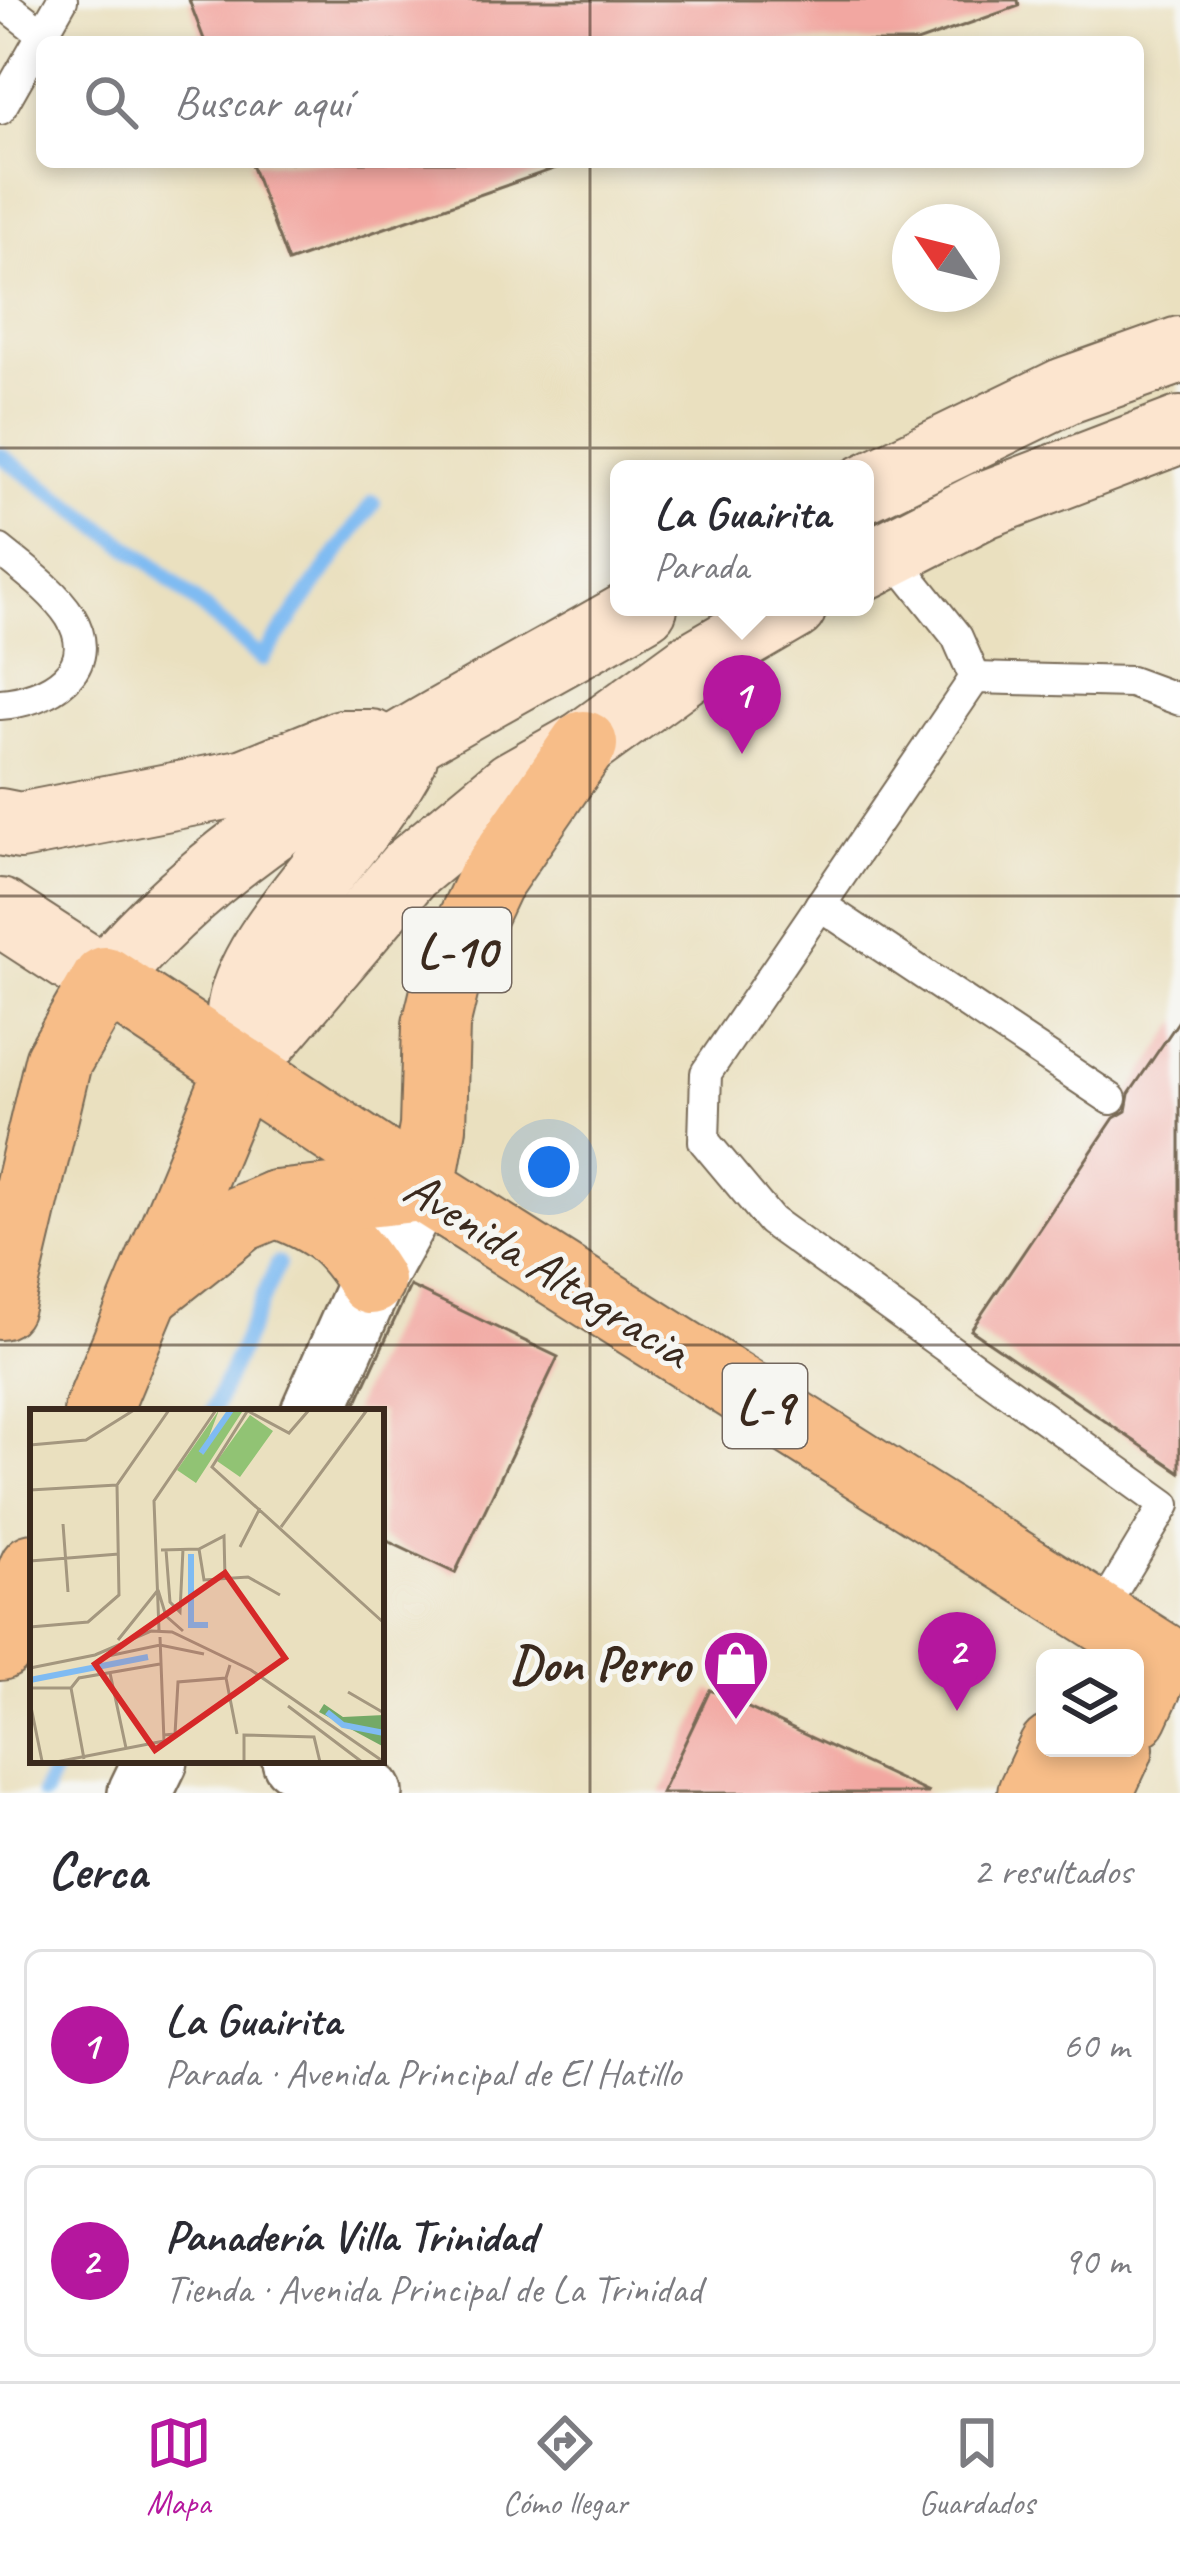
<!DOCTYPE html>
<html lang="es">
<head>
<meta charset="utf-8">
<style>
  body { margin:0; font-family:Caveat,sans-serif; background:#f2f2f3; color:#2b2b33 }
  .controls { position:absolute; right:36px; bottom:36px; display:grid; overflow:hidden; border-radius:18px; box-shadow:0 6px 18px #0003 }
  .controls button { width:108px; height:108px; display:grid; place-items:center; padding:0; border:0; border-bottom:3px solid #e1e1e2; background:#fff; color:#2b2b33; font:60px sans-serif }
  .compass { position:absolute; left:892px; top:204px; width:108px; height:108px; border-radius:50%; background:#fff; box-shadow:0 6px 18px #0003; rotate:305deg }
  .you { position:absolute; left:549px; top:1167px; width:42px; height:42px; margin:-30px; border:9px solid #fff; border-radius:50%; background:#1a73e8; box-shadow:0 0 0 18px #1a73e833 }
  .badge { display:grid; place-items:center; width:78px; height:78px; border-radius:50%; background:#b5179e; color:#fff; font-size:39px; font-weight:700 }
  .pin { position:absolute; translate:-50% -99px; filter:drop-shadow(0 3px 6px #0008) }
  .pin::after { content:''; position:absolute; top:63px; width:42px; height:36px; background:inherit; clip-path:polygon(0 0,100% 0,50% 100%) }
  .popup { position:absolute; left:610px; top:460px; width:264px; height:156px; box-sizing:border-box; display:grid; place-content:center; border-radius:18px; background:#fff; filter:drop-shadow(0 3px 9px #0005); font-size:39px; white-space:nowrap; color:#7c7c81 }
  .popup b { font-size:45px; color:#2b2b33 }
  .popup::after { content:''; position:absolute; left:50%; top:100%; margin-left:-24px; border:24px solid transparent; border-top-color:#fff }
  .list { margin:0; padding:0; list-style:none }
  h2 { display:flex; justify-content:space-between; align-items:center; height:156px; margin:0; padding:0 48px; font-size:51px }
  h2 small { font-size:39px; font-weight:400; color:#7c7c81 }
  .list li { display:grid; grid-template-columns:78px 1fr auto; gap:36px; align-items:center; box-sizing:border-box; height:192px; margin:0 24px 24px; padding:0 24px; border:3px solid #e1e1e2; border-radius:18px }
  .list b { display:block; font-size:45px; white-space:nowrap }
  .list p { margin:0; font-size:39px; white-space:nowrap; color:#7c7c81 }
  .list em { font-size:39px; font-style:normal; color:#7c7c81 }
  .icon { flex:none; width:66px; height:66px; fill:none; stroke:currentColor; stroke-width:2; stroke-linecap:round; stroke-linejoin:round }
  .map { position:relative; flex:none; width:1180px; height:1793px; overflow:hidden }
  .search { position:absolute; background:#fff; box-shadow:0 6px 18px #0003; left:36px; right:36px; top:36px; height:132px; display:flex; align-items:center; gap:30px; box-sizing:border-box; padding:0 42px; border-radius:18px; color:#7c7c81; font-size:45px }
  .sheet { height:588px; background:#fff }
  nav { display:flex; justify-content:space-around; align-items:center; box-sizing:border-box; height:168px; border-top:3px solid #e1e1e2; background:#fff; font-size:33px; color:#7c7c81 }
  nav a { display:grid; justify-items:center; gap:6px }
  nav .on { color:#b5179e }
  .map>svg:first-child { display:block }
</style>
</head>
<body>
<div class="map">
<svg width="1180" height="1793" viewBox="0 0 1180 1793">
  <rect width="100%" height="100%" fill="#f6f6f2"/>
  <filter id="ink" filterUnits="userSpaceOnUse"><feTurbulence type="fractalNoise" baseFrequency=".00833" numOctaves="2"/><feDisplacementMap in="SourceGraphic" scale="24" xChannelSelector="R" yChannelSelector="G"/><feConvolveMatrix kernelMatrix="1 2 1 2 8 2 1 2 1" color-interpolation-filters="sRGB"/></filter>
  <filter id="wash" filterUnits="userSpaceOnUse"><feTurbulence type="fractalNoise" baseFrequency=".004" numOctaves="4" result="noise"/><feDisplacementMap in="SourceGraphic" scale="48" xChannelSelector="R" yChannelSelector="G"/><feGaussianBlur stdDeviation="2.7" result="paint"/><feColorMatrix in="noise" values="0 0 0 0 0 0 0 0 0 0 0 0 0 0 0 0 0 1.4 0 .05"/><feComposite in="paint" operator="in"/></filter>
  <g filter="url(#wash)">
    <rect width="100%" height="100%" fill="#eae0bf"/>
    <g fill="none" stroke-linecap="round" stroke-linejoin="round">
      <g stroke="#7fbbf2" stroke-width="16">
        <path d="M0,455L152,564L262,659L373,503"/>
        <path d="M212,1412L278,1264"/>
        <path d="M43,1793L58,1760"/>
      </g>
    </g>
    <g id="blocks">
      <g fill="#f2a7a1">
        <path d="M189,0H1018L1019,6L917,42H205Z"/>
        <path d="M250,162H555L556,168L288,262Z"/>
        <path d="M1180,1019V1472L971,1330L1114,1118L1126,1111L1129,1094Z"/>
        <path d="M410,1286L558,1357L455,1573L381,1538V1412H352Z"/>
        <path d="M710,1690L929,1793H661Z"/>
      </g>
    </g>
  </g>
  <g filter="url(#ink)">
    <use href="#blocks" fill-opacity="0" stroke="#786a56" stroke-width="3"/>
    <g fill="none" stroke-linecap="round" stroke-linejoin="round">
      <defs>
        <g id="lane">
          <path d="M0,1L43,34"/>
          <path d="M0,109L62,0"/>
          <path d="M0,550C23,569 53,590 70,616C103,670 47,701 0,704"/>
          <path d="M889,552L957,637L975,678L706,1073L704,1141L771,1221L1165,1505L1098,1616"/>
          <path d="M975,678L1131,682L1180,700"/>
          <path d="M820,905L1111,1099"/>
        </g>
        <g id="street">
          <path d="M313,1412L371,1281L422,1188"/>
          <path d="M294,1760L371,1793"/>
          <path d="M140,1793L156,1760"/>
        </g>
        <g id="secondary">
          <path d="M865,488L1065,391L1180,350"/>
          <path d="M865,566L984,505L1180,430"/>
          <path d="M0,822L20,826L246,782L342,743H371"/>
          <path d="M0,912L105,980C233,819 466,711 644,607"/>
          <path d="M239,1070L409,870L513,784L584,744L690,667L793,607"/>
          <path d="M239,1070C240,1049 237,1026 241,1005C255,930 367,833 404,757"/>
        </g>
        <g id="primary">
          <path d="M422,1188L433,1127L436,1025L451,963L489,882L584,744"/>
          <path d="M276,1204C326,1223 343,1236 371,1281"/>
          <path d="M153,1288L240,1219L276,1204L422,1188"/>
          <path d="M0,1306L58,1061L105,980L422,1188L1162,1656L1135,1715"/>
          <path d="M97,1412L239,1070"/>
          <path d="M0,1647L33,1567"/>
          <path d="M1031,1793L1052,1748"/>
          <path d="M1099,1793L1120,1748"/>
        </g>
      </defs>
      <use href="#lane" stroke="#786a56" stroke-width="34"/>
      <use href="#street" stroke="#786a56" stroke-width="68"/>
      <use href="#secondary" stroke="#786a56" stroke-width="70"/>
      <use href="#primary" stroke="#786a56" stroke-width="70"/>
      <use href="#lane" stroke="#fff" stroke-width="30"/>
      <use href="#street" stroke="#fff" stroke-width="63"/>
      <use href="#secondary" stroke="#fce5cf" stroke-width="66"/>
      <use href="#primary" stroke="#f7bd88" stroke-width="66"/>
    </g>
  </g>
  <path fill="none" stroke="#3b2a1e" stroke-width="3" stroke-opacity="0.55" d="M590,0V42M590,162V1793M0,448H1180M0,896H1180M0,1345H1180"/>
  <defs>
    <symbol id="shop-pin" viewBox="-11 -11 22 30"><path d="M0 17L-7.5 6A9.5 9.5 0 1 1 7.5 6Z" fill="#b5179e" stroke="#f6f6f2"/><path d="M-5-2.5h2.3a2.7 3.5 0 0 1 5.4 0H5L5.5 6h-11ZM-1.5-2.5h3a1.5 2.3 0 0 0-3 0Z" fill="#fff"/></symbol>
  </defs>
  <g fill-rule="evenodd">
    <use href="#shop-pin" x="698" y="1625" width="76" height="104"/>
  </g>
  <g text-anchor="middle" stroke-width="10" stroke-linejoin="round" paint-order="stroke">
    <g fill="#f6f6f2" stroke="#73675e" stroke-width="3">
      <rect x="403" y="908" width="108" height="84" rx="9"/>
      <rect x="723" y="1364" width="84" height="84" rx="9"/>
    </g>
    <g font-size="48" font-weight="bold" fill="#3b2a1e">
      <text x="457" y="967">L-10</text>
      <text x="765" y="1423">L-9</text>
    </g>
    <g font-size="51" fill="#3b2a1e" stroke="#f6f6f2">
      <text transform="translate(548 1268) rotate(32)" y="18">Avenida Altagracia</text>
    </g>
    <g font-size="51" font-weight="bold" fill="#3b2a1e" stroke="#f6f6f2" text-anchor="end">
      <text x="690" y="1681">Don Perro</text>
    </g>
  </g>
  <g transform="translate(30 1409)">
    <rect width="354" height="354" fill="#eae0bf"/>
    <path d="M189,1L172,46L203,1L212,3L166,74L147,61ZM220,6L243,22L210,68L187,52Z" fill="#91c374"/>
    <path d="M294,295L313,308L354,306V338L289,303Z" fill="#74a966"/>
    <path fill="none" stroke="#7fbbf2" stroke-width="6" d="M171,44L201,1M161,145V216H178M0,271L118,248M297,303L313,316L354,324"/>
    <path fill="none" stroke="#a4977f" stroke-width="3" d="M7,1H48M216,1L259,24L279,1M218,1L182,58L354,214M0,36L56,31L104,1M0,81L87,76M33,115L38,183M251,118L337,1M210,138L230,99M169,140L174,171L218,168L250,186M131,141L169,140L194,127L195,169M136,141L140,193L150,203L153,140M0,152L89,145M128,181L136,207L153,222M0,218L58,213L89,186L87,76L139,1M129,221L124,92L186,1M88,231L128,181M78,247L130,236L174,245M0,259L65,246L121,222L142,223L221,261L354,353M80,264L96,339M196,269L207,325M0,279H41M41,279L49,269L130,255M41,279L54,350M318,283L354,304M0,293L12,352M258,297L332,353M134,326L145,325L148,273L196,269L200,256M26,353L134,332L130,228M214,353V326L284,328L290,353"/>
    <path fill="#d62828" fill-opacity="0.15" stroke="#d62828" stroke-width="6" d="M195,164L255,249L125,341L65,255Z"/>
    <rect width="354" height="354" fill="none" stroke="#3b2a1e" stroke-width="6"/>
  </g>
</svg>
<div class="controls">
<button><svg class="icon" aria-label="layers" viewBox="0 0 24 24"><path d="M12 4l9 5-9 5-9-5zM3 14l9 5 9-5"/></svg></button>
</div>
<svg class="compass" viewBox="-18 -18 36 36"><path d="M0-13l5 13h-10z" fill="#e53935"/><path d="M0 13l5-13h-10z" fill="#7c7c81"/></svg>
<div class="you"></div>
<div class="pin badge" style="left:742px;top:754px">1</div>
<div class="popup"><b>La Guairita</b>Parada</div>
<div class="pin badge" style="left:957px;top:1711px">2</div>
<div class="search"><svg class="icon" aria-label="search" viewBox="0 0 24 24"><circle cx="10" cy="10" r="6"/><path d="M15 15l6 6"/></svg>Buscar aquí</div>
</div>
<section class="sheet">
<h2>Cerca<small>2 resultados</small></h2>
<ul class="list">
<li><span class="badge">1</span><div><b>La Guairita</b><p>Parada · Avenida Principal de El Hatillo</p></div><em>60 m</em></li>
<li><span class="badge">2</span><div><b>Panadería Villa Trinidad</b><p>Tienda · Avenida Principal de La Trinidad</p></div><em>90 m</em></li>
</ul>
</section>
<nav>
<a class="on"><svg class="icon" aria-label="map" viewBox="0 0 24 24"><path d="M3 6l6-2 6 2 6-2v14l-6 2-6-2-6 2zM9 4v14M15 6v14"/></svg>Mapa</a>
<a><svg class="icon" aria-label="directions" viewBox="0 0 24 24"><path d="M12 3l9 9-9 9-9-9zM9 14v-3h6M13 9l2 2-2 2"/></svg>Cómo llegar</a>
<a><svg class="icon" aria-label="saved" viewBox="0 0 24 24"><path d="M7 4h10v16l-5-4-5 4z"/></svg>Guardados</a>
</nav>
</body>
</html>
